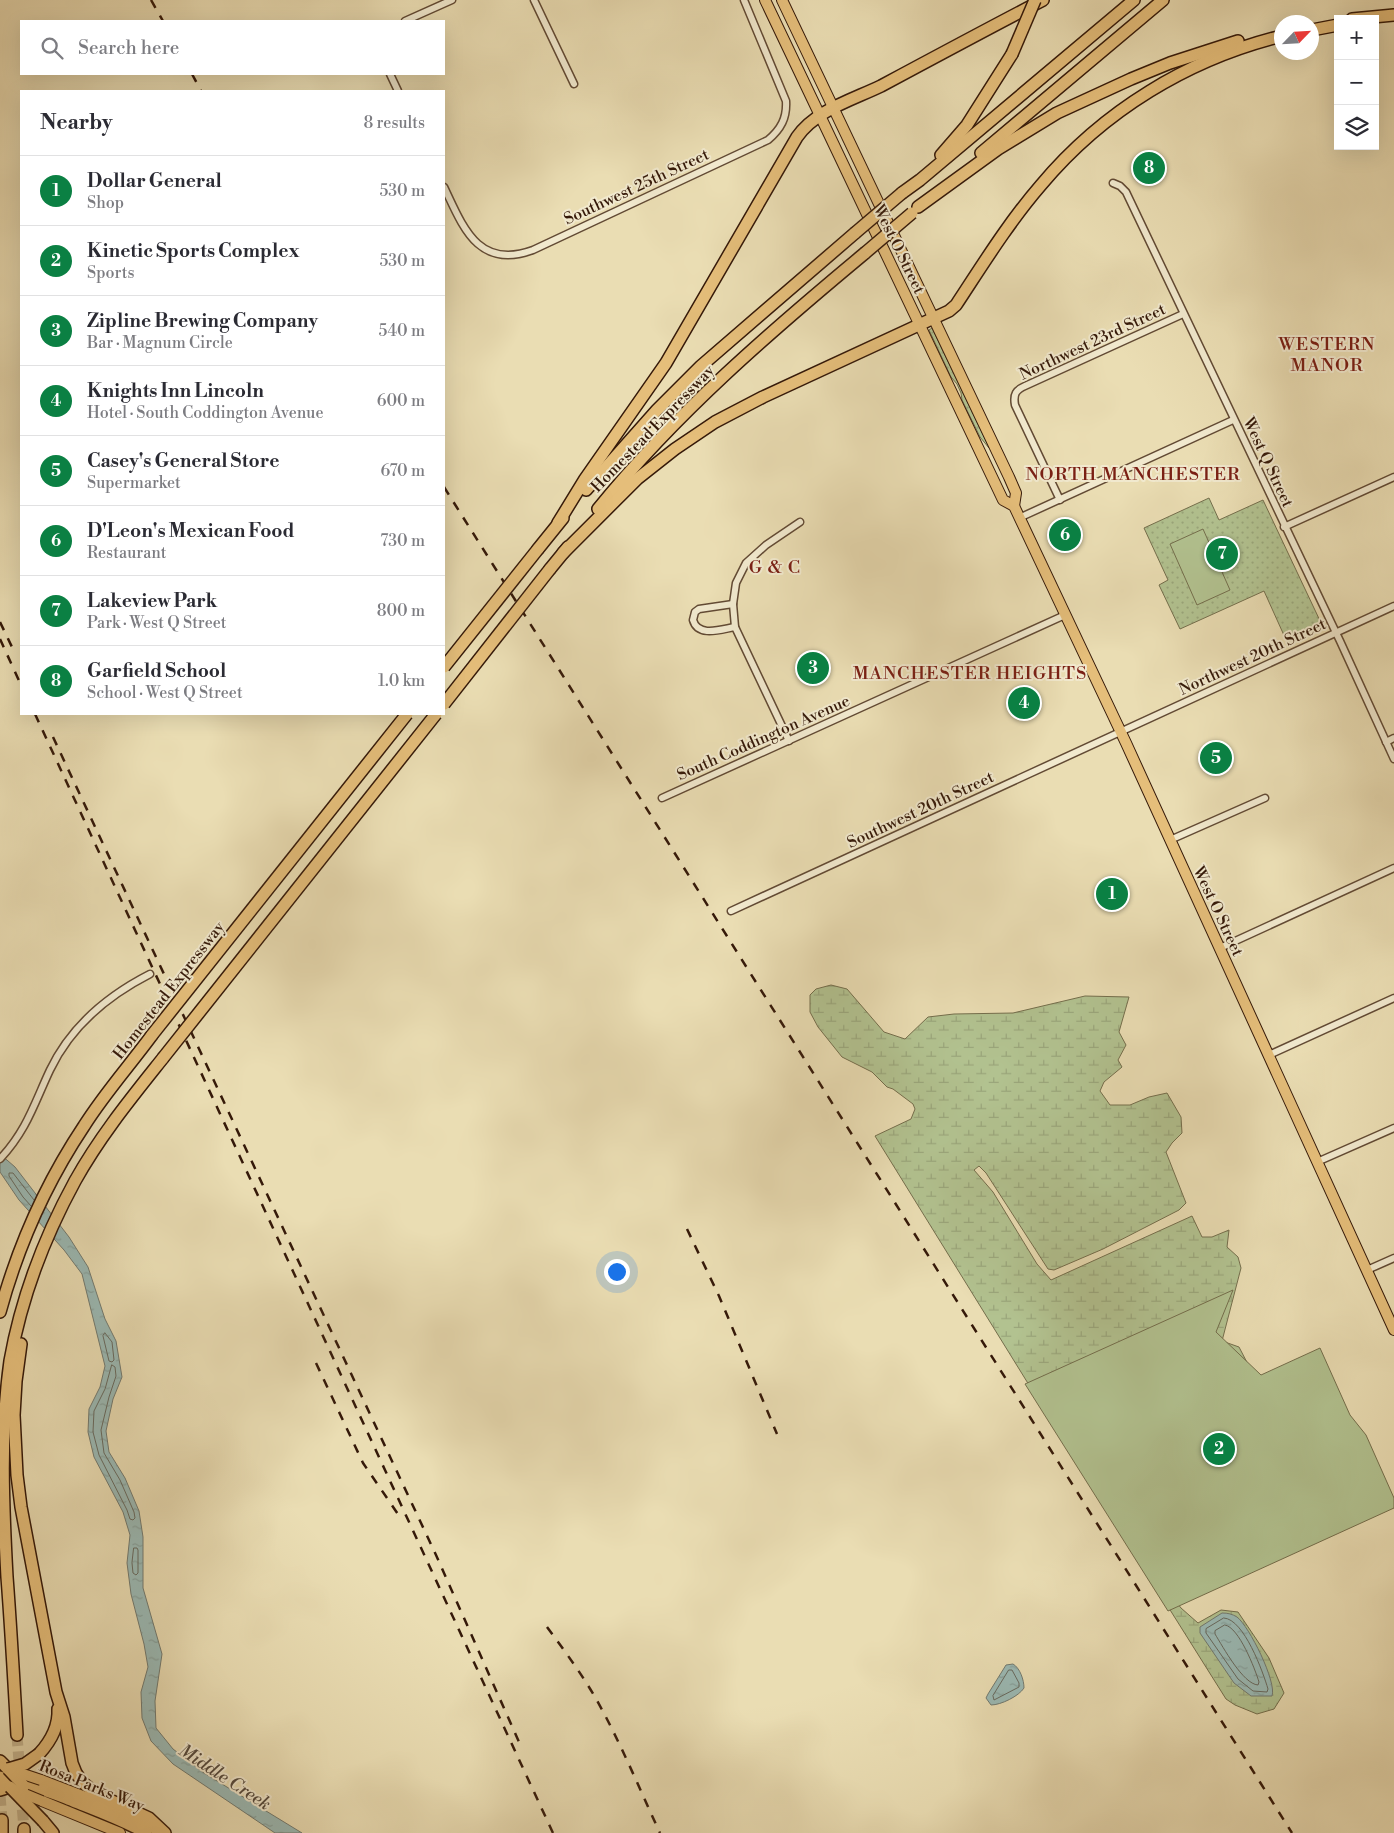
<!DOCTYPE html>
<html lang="en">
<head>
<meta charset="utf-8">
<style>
  body { margin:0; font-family:"Libre Bodoni",serif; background:#f2f2f3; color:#2b2b33 }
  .controls { position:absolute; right:15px; top:15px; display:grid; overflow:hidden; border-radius:0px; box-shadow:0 5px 20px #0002 }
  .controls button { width:45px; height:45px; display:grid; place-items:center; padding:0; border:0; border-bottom:1px solid #e1e1e2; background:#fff; color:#2b2b33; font:25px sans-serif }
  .compass { position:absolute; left:1274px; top:15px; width:45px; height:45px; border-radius:50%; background:#fff; box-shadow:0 5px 20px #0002; rotate:65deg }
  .you { position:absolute; left:616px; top:1271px; width:18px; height:18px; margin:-12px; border:4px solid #fff; border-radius:50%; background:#1a73e8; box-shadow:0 0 0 8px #1a73e833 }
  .badge { display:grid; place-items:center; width:32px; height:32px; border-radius:50%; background:#0b8043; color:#fff; font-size:16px; font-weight:700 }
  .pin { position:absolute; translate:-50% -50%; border:2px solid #fff; box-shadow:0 1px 5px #0006 }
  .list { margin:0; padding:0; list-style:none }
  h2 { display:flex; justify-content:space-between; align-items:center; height:65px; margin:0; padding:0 20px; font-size:21px }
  h2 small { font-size:16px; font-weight:400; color:#7c7c81 }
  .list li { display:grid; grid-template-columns:32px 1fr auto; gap:15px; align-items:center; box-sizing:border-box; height:70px; padding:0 20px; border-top:1px solid #e1e1e2 }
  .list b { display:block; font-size:19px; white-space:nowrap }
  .list p { margin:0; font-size:16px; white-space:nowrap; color:#7c7c81 }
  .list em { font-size:16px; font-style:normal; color:#7c7c81 }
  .icon { flex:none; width:28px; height:28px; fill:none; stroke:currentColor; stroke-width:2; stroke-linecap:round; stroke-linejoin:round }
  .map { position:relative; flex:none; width:1394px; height:1833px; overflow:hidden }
  .search { position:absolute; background:#fff; box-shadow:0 5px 20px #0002; left:20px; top:20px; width:425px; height:55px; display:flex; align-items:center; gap:12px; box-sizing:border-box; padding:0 18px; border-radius:0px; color:#7c7c81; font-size:19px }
  .panel { position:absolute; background:#fff; box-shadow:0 5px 20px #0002; left:20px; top:90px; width:425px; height:625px; border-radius:0px }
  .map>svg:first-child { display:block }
</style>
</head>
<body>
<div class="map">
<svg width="1394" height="1833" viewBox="0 0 1394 1833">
  <defs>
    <pattern id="wetland-marsh" width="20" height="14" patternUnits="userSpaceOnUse" patternTransform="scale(1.25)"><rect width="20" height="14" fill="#b2c290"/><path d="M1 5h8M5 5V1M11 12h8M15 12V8" fill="none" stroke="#9aa67b"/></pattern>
    <pattern id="park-dots" width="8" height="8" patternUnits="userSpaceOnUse" patternTransform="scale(1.25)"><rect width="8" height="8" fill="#b2c290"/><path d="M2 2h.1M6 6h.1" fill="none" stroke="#9aa67b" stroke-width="1.8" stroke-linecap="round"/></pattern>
    <pattern id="water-ripples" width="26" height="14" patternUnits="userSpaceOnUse" patternTransform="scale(1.25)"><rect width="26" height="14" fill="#9bbab5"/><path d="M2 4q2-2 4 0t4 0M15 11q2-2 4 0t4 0" fill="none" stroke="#869f9a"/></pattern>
  </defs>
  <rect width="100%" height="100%" fill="#eaddb3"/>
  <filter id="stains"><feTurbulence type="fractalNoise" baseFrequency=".004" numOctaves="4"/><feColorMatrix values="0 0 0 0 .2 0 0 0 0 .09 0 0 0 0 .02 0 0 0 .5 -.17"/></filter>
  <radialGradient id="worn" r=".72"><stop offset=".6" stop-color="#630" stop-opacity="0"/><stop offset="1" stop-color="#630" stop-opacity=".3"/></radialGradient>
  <path fill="url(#wetland-marsh)" stroke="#746e4c" d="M831,985L847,989L884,1032L905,1039L928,1017L954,1014L1013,1013L1085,996L1129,997L1119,1032L1126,1045L1118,1060L1122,1067L1104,1082L1100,1091L1110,1105H1130L1149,1097L1167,1093L1181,1117L1182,1133L1172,1143L1166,1152L1186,1203L1179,1210L1103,1249L1054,1270L1048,1269L986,1173L979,1166L974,1170L993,1192L1037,1264L1051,1280L1192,1216L1202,1237H1212L1229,1230L1227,1247L1238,1257L1241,1268L1222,1341L1239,1347L1252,1372L1157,1577L1181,1608L1198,1623L1221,1610L1238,1612L1269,1658L1284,1693L1274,1709L1257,1714L1235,1705L1226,1699L1042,1406L875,1136L911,1119L915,1109L913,1104L893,1089L887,1087L872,1072L842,1057L818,1027L810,1012V995L816,989Z"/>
  <g fill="url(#park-dots)" stroke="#746e4c">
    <path d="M932,328L989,447V448L980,437L962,400L961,393L957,384L951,377L929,330Z"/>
    <path d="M1209,498L1219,520L1263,500L1322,625L1287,642L1264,591L1180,629L1159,585L1168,580L1144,528Z"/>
  </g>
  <g fill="#b2c290" stroke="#746e4c">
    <path d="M1203,529L1230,590L1197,605L1170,544Z"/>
    <path d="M1233,1290L1216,1332L1261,1375L1320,1348L1350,1415L1366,1435L1394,1498V1508L1168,1611L1025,1384Z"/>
  </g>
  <g fill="url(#water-ripples)" stroke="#727a70">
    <path d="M0,1154L15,1167L69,1237L88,1267L105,1319L116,1341L122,1377L113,1399L106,1431L109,1452L125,1478L139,1511L143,1537V1588L162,1654L155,1701L156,1728L173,1749L204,1773L302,1833H275L173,1764L151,1741L142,1718L141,1692L148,1667L144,1644L131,1594L127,1563L130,1535L123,1512L94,1457L88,1432L89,1409L100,1387L105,1366L82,1274L64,1250L19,1200L0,1172Z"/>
    <path d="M1222,1613C1228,1613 1232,1614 1237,1617C1249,1626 1277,1682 1272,1696H1251L1234,1683L1200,1633V1627Z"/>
    <path d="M1013,1664C1020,1668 1024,1680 1024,1688C1019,1696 1001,1705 991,1705L986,1698L988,1694L1006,1665Z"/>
  </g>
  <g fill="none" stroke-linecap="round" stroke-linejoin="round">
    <g stroke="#686a5f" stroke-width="1">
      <path d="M31,1206L23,1197L9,1176V1173H13L34,1200"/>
      <path d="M105,1333L112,1342L114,1360L112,1362L109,1361L103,1336Z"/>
      <path d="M112,1365L115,1367L116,1376L109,1397L101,1430L104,1453L120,1480L134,1512L135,1518L133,1520L130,1519L127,1510L99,1455L93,1432L94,1411L105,1389Z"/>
      <path d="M134,1548H137L138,1550V1573L136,1575L133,1573L132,1563Z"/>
      <path d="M1224,1618C1244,1619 1263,1672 1268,1689L1267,1692L1253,1691L1238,1679L1206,1633V1629Z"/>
      <path d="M1225,1625C1239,1627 1255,1669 1259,1682L1258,1685C1243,1684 1223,1647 1215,1634V1631Z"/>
      <path d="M1009,1670H1012L1019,1683V1687L994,1700L993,1696Z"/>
    </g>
    <g stroke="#c6b691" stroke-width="11" stroke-dasharray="11 5.5" stroke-linecap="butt">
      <path d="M17,1735L20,1775"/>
      <path d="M21,1793L24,1829"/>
      <path d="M0,1795L2,1820"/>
    </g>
    <defs>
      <g id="minor">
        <path d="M534,0L574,84"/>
        <path d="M405,21L452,0"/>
        <path d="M390,74L398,91"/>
        <path d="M1113,183L1120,186L1126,192L1340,641L1394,759"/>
        <path d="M444,187C463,227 478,270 533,250L768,140C781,129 787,118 786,101L744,0"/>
        <path d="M1060,500L1015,405C1013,394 1016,390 1025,386L1183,314"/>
        <path d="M1019,518L1233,420"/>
        <path d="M1284,527L1394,477"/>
        <path d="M733,604L699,609L695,612L693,620C698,638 722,629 735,627"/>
        <path d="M789,741L735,627L733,604L736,583L746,563L766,545L800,522"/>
        <path d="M1386,742L1394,738"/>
        <path d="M662,798L1065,615"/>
        <path d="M1170,840L1265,798"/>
        <path d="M731,911L1394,606"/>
        <path d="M1220,948L1394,868"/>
        <path d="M1269,1055L1394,998"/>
        <path d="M0,1159C27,1130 34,1104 50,1070C71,1026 107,996 150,974"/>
        <path d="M1317,1162L1394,1128"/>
        <path d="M1367,1270L1394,1258"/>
      </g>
      <g id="primary">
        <path d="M765,0L1003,500L1014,506L1126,743L1394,1330"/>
        <path d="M782,0L1009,477L1016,493L1014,506"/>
      </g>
      <g id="trunk">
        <path d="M41,1780L119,1810L157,1830"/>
        <path d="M42,1801L120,1833"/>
      </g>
      <g id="motorway">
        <path d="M1352,19L1394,15"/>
        <path d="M1312,30L1338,25"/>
        <path d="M981,153L1163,0"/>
        <path d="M941,155L967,125L1012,54"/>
        <path d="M902,193L920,180L1134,0"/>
        <path d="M918,207L998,149L1057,113L1131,79L1170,63L1238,41"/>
        <path d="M586,490L657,410L701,366L855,233"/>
        <path d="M598,509C676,413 770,332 865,253"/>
        <path d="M558,523L585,479L666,363L797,137C816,110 852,100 881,86C935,57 989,28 1043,0"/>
        <path d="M538,549L563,518"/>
        <path d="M563,553L637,479L675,449L715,422L763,397L949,311L956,305C983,264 1009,222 1041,185C1103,111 1188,59 1282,36"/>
        <path d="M550,569L568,547"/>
        <path d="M0,1312C18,1246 46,1183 84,1126C104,1094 130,1065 152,1035"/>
        <path d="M21,1344L16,1381L14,1415L17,1475L21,1507L56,1692L64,1717L72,1763L76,1773L82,1782L95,1793L149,1818L165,1833"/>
        <path d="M17,1735C14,1682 11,1629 7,1577C3,1504 0,1433 10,1361C21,1299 45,1236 75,1181C100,1136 132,1097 163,1058"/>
        <path d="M39,1754C50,1742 59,1726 58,1709"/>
        <path d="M0,1761L8,1769"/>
        <path d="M0,1777L10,1787L0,1790"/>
        <path d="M24,1786C41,1787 57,1795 73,1801C98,1811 123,1820 146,1833"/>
        <path d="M2,1820V1833"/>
        <path d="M43,1821L53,1833"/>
        <path d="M24,1829V1833"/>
      </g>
    </defs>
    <use href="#minor" stroke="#624a34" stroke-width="9"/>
    <use href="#primary" stroke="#351909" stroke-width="12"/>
    <use href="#trunk" stroke="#351909" stroke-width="12"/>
    <use href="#motorway" stroke="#351909" stroke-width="14"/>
    <use href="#minor" stroke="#f1e9ce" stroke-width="6"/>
    <use href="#primary" stroke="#e5be7a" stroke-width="10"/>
    <use href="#trunk" stroke="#e5be7a" stroke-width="10"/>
    <use href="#motorway" stroke="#e5be7a" stroke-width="11"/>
    <g stroke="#351909" stroke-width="2.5" stroke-dasharray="9 9" stroke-linecap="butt">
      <path d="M151,0L163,21"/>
      <path d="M192,74L201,91"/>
      <path d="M444,487L1292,1833"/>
      <path d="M0,622L12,647"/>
      <path d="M0,639L21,685"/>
      <path d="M35,714L553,1833"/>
      <path d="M53,737L436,1555L519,1742"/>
      <path d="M687,1229L719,1296L777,1434"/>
      <path d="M316,1363L363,1463L402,1520"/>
      <path d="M547,1627C564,1650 581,1673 595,1697C620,1741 639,1788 660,1833"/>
    </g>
    <defs>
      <g id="trunk-bridge">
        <path d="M8,1769L41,1780"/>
        <path d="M13,1789L42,1801"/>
      </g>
      <g id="motorway-bridge">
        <path d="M1012,54L1035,0"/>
        <path d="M855,233L902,193"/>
        <path d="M865,253L912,213"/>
        <path d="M444,667L538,549"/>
        <path d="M444,704L550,569"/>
        <path d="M152,1035L407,714"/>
        <path d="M163,1058L436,714"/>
        <path d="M8,1769L25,1764L39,1754"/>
        <path d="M8,1769L24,1786"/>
        <path d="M10,1787L43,1821"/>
      </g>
    </defs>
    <use href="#trunk-bridge" stroke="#351909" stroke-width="12" stroke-linecap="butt"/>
    <use href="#motorway-bridge" stroke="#351909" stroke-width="14" stroke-linecap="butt"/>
    <use href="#trunk-bridge" stroke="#e5be7a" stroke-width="10"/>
    <use href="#motorway-bridge" stroke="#e5be7a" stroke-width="11"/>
  </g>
  <g text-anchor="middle" stroke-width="4" stroke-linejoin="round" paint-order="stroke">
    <g font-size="16" fill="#351909" stroke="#f1e9ce">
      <text transform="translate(636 186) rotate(-25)" y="6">Southwest 25th Street</text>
      <text transform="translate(900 249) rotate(64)" y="6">West O Street</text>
      <text transform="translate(1092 341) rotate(-25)" y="6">Northwest 23rd Street</text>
      <text transform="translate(652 428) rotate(-46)" y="6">Homestead Expressway</text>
      <text transform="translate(1269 462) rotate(65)" y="6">West Q Street</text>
      <text transform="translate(1252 656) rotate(-25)" y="6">Northwest 20th Street</text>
      <text transform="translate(763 737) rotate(-24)" y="6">South Coddington Avenue</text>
      <text transform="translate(920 809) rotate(-25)" y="6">Southwest 20th Street</text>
      <text transform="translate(1219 911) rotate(65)" y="6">West O Street</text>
      <text transform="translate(168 990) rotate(-52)" y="6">Homestead Expressway</text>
      <text transform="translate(92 1785) rotate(22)" y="6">Rosa Parks Way</text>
    </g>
    <g font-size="18" letter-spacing="1" fill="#7a1f14" stroke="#f1e9ce">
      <text x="1327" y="350">WESTERN<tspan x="1327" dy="21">MANOR</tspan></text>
      <text x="1133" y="480">NORTH MANCHESTER</text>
      <text x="775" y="573">G &amp; C</text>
      <text x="970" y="679">MANCHESTER HEIGHTS</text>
    </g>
    <g font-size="18" font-style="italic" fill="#54493d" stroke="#f1e9ce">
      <text transform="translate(225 1777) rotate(33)" y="6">Middle Creek</text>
    </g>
  </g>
  <rect width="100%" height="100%" filter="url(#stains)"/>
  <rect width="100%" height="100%" fill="url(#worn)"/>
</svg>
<div class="controls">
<button>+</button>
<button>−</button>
<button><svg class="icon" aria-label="layers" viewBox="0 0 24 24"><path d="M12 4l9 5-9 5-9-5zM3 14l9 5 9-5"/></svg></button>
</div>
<svg class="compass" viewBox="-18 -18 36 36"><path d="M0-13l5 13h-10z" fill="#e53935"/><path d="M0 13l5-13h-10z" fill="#7c7c81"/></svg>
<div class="you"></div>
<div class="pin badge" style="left:1112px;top:894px">1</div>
<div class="pin badge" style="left:1219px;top:1449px">2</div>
<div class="pin badge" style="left:813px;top:668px">3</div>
<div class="pin badge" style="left:1024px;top:703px">4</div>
<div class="pin badge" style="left:1216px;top:758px">5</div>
<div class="pin badge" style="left:1065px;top:535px">6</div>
<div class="pin badge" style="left:1222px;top:554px">7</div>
<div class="pin badge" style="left:1149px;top:168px">8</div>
<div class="search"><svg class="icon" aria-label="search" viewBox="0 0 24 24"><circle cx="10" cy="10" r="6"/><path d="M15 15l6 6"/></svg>Search here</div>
<section class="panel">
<h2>Nearby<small>8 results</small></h2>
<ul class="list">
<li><span class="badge">1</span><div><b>Dollar General</b><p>Shop</p></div><em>530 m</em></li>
<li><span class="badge">2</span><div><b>Kinetic Sports Complex</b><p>Sports</p></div><em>530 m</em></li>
<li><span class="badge">3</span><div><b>Zipline Brewing Company</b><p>Bar · Magnum Circle</p></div><em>540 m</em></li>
<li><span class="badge">4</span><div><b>Knights Inn Lincoln</b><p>Hotel · South Coddington Avenue</p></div><em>600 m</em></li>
<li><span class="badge">5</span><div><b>Casey's General Store</b><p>Supermarket</p></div><em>670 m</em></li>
<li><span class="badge">6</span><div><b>D'Leon's Mexican Food</b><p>Restaurant</p></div><em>730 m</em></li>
<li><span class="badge">7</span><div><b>Lakeview Park</b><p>Park · West Q Street</p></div><em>800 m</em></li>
<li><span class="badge">8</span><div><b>Garfield School</b><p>School · West Q Street</p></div><em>1.0 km</em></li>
</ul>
</section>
</div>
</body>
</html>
